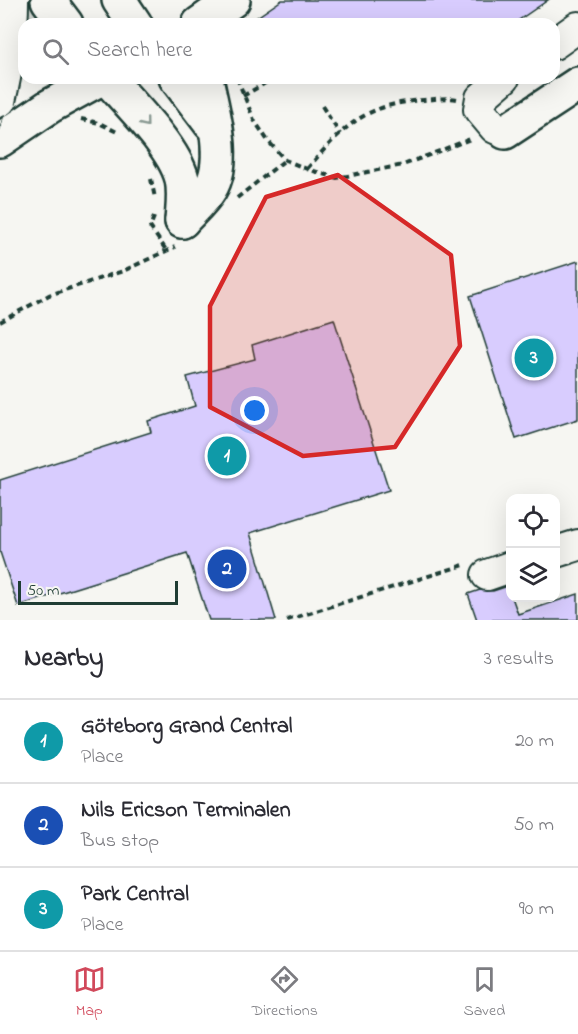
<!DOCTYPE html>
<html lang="en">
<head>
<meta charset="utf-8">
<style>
  body { margin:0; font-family:"Indie Flower",sans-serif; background:#f7f7f7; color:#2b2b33 }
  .controls { position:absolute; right:18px; bottom:18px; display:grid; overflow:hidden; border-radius:12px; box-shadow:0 6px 24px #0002 }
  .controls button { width:54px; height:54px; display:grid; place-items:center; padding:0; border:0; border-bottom:2px solid #e1e1e2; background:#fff; color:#2b2b33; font:30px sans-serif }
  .scale { position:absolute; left:18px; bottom:15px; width:160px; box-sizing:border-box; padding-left:6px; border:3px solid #1f3d34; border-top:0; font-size:16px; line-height:21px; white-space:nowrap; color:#1f3d34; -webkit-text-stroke:4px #f6f6f2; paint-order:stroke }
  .you { position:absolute; left:255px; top:411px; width:21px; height:21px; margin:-15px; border:4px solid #fff; border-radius:50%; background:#1a73e8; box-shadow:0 0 0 9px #1a73e833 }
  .badge { display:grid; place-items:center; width:39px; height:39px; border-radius:50%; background:#d1495b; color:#fff; font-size:20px; font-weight:700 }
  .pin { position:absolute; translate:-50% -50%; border:3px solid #fff; box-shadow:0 2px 6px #0006 }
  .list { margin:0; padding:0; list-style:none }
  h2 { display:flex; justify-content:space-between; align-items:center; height:78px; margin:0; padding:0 24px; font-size:26px }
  h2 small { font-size:20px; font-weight:400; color:#7c7c81 }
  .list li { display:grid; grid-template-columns:39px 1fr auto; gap:18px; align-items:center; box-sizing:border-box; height:84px; padding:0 24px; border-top:2px solid #e1e1e2 }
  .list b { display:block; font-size:22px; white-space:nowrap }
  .list p { margin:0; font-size:20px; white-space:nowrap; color:#7c7c81 }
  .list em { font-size:20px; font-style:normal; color:#7c7c81 }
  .icon { flex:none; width:33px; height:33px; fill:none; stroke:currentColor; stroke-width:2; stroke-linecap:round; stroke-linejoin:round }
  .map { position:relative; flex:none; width:578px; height:620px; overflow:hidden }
  .search { position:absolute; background:#fff; box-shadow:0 6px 24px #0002; left:18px; right:18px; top:18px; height:66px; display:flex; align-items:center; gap:15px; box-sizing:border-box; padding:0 21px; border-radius:18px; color:#7c7c81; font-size:22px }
  .sheet { height:330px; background:#fff }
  nav { display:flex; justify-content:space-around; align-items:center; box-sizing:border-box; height:84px; border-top:2px solid #e1e1e2; background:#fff; font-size:16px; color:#7c7c81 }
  nav a { display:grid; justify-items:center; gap:3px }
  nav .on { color:#d1495b }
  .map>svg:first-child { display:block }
</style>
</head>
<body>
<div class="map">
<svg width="578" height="620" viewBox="0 0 578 620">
  <rect width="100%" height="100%" fill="#f6f6f2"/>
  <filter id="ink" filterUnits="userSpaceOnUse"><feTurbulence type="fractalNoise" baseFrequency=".0167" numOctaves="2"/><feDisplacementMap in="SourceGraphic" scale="12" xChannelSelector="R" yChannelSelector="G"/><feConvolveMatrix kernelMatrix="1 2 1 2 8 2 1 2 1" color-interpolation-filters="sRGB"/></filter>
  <g filter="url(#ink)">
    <g fill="#d8ccfe" stroke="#1f3d34" stroke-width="1.5">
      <path d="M282,0H548L513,24H247Z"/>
      <path d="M578,261V419L516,439L470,296Z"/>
      <path d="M334,319L389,490L250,533L276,620H209L187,553L18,606L0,552V480L151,432L148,421L195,406L187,377L255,359L252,345Z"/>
      <path d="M508,586L518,614L578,594V620H477L468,594L480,590L493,591Z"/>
    </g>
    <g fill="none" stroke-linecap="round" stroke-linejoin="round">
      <path stroke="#cbd1cc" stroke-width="33" stroke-dasharray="33 16" stroke-linecap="butt" d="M12,33L57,0"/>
      <defs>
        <g id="minor">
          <path d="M554,44L578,27"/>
          <path d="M504,78L481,98L479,109L495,128L505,132"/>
          <path d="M556,552L578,545"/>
          <path d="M487,575L510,567"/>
        </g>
        <g id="major">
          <path d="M48,0L66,24"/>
          <path d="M119,0L135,24"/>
          <path d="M199,24L233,0"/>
          <path d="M107,78C129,103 174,147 182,179C185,193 183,207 182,221"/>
          <path d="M176,78L211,124"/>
          <path d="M505,132L578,84"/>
          <path d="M0,140L50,106L101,78"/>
          <path d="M182,221C191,211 203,201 210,189C228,160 212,110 206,78"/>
        </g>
      </defs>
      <use href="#minor" stroke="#1f3d34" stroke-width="34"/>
      <use href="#major" stroke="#1f3d34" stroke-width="38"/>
      <g stroke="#1f3d34" stroke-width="4" stroke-dasharray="6 4.5" stroke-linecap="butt">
        <path d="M237,78L254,120L268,141L285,160L307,169L337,178L403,165L473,138"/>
        <path d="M264,78L267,82L273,78"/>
        <path d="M243,96L267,82"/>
        <path d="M322,106L340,134"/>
        <path d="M81,119L99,123L119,133"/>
        <path d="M307,169C344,126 365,104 424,100C435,99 447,97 457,99"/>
        <path d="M151,179L155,198"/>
        <path d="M237,198L285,160"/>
        <path d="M154,217L150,227L166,250"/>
        <path d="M0,322L49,295L123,271L175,247"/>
        <path d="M287,620L464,565"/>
      </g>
      <use href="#minor" stroke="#f6f6f2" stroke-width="30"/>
      <use href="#major" stroke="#f6f6f2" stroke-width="33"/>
      <g stroke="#1f3d34" stroke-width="1.5">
        <path d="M0,72L6,32V0"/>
        <path d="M0,129L13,79L20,0"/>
      </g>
      <defs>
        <path id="minor-bridge" d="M0,101C8,68 13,34 13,0"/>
      </defs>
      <use href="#minor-bridge" stroke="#1f3d34" stroke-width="34" stroke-linecap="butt"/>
      <use href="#minor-bridge" stroke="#f6f6f2" stroke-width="30"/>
    </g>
    <defs><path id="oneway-chevron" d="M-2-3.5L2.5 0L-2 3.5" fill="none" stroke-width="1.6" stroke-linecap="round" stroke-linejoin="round" transform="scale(1.5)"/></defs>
    <use stroke="#8a9a93" href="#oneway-chevron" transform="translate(145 123) rotate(51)"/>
  </g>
  <path fill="#d62828" fill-opacity="0.2" stroke="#d62828" stroke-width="4.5" stroke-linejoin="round" d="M338,175L451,255L460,346L395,447L303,456L210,407V306L266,197Z"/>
</svg>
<div class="controls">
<button><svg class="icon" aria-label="locate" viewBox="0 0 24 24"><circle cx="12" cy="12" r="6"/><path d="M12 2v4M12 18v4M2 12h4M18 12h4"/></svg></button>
<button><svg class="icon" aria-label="layers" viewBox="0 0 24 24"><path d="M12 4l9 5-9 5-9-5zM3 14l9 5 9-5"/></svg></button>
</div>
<div class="scale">50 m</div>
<div class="you"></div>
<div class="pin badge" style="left:227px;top:456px;background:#0f9aa8">1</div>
<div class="pin badge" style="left:227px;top:569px;background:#1a4fb4">2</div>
<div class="pin badge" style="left:534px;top:358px;background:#0f9aa8">3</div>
<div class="search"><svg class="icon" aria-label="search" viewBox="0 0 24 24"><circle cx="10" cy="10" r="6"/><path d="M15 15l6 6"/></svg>Search here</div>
</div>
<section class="sheet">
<h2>Nearby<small>3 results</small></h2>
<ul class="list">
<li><span class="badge" style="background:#0f9aa8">1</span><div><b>Göteborg Grand Central</b><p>Place</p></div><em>20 m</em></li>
<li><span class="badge" style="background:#1a4fb4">2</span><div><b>Nils Ericson Terminalen</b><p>Bus stop</p></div><em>50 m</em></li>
<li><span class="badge" style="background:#0f9aa8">3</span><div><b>Park Central</b><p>Place</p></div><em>90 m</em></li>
</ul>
</section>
<nav>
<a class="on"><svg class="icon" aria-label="map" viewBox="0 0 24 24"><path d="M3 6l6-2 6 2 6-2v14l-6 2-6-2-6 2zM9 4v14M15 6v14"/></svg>Map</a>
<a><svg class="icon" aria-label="directions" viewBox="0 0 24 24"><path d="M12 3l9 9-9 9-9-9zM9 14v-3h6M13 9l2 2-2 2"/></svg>Directions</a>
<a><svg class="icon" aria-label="saved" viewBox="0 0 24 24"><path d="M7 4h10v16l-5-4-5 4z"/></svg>Saved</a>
</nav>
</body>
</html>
